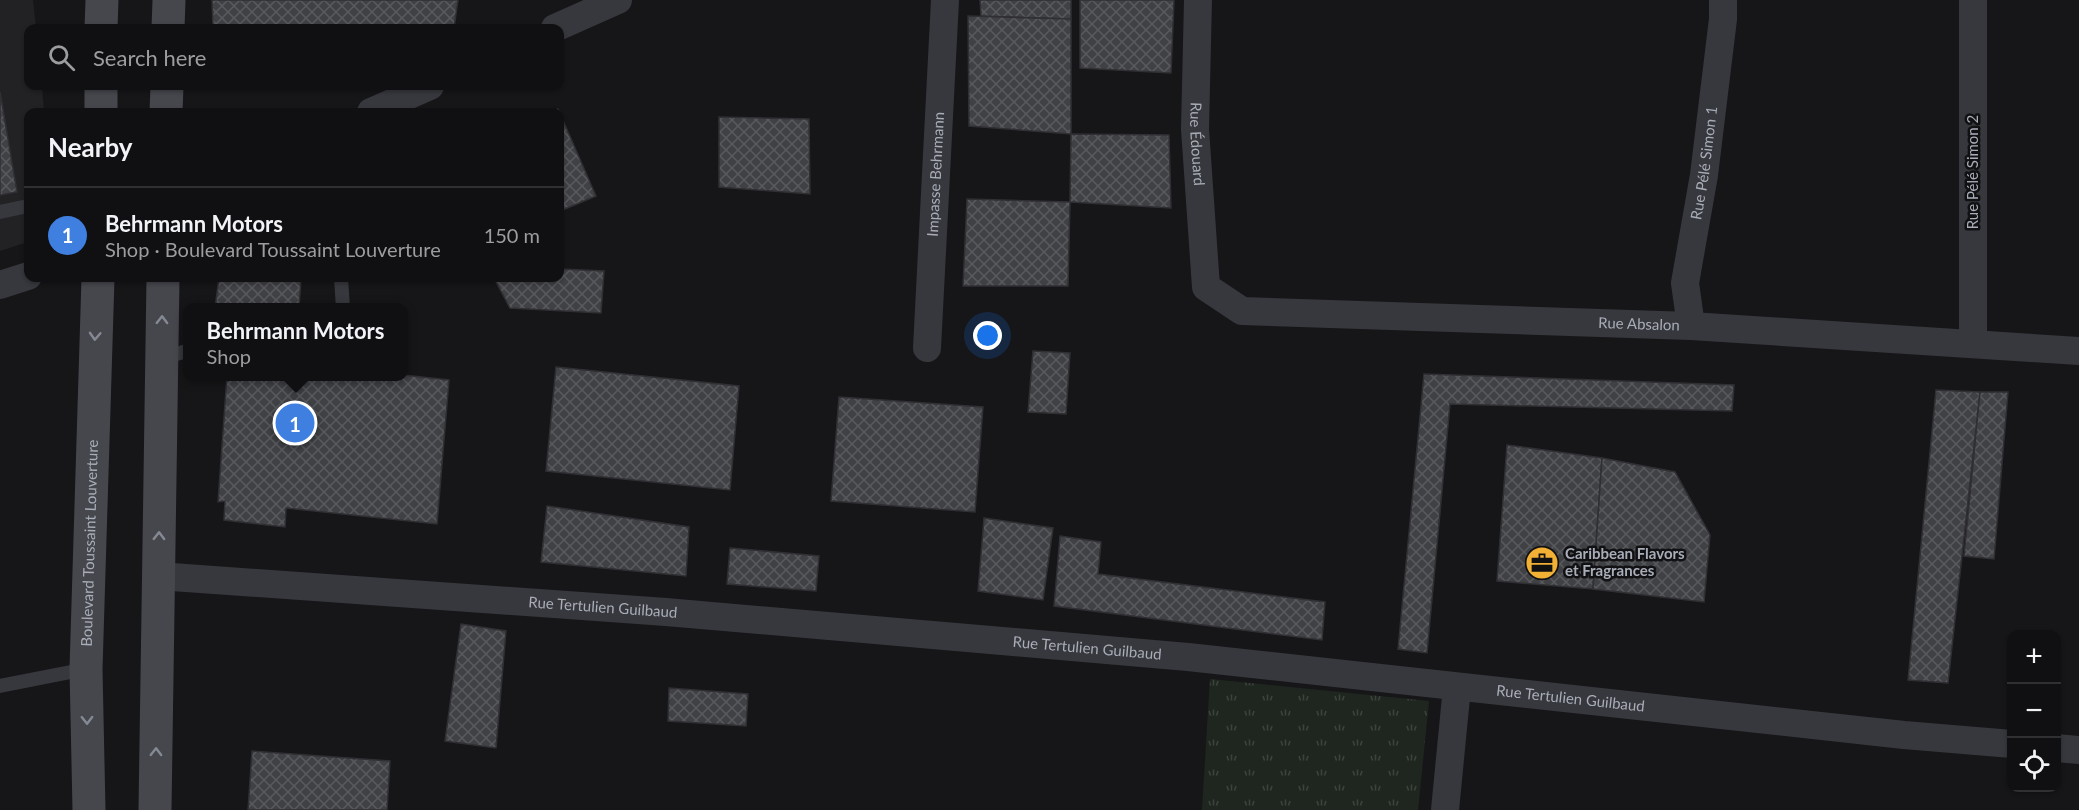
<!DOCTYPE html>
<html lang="en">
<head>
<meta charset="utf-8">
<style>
  body { margin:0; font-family:Lato,sans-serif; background:#19191b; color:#f1f3f6 }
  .controls { position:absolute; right:18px; bottom:18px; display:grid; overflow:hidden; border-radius:12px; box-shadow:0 2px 4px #0004 }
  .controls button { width:54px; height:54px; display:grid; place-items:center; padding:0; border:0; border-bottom:2px solid #303032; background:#101012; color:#f1f3f6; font:30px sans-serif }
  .you { position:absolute; left:988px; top:336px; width:21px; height:21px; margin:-15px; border:4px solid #fff; border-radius:50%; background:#1a73e8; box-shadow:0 0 0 9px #1a73e833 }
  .badge { display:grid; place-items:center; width:39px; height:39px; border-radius:50%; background:#f2b134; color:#fff; font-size:20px; font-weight:700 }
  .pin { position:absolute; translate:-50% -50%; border:3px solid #fff; box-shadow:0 2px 6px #0006 }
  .popup { position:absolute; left:183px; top:303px; width:225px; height:78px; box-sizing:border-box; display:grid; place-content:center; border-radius:12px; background:#101012; filter:drop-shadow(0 2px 4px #0005); font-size:20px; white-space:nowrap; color:#9c9d9f }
  .popup b { font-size:22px; color:#f1f3f6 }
  .popup::after { content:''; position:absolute; left:50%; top:100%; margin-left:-12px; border:12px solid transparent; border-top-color:#101012 }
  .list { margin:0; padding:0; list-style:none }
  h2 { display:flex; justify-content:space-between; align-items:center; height:78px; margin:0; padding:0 24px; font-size:26px }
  h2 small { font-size:20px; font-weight:400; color:#9c9d9f }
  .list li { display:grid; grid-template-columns:39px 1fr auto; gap:18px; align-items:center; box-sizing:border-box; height:96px; padding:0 24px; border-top:2px solid #303032 }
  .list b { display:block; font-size:22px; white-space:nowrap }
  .list p { margin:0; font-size:20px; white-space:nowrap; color:#9c9d9f }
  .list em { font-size:20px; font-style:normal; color:#9c9d9f }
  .icon { flex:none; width:33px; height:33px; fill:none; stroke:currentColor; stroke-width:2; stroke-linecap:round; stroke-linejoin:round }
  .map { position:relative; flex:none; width:2079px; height:810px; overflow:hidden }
  .search { position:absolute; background:#101012; box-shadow:0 2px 4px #0004; left:24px; top:24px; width:540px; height:66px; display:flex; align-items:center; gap:15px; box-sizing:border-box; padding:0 21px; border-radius:12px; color:#9c9d9f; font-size:22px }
  .panel { position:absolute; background:#101012; box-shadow:0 2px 4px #0004; left:24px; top:108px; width:540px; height:174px; border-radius:12px }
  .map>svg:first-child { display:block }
</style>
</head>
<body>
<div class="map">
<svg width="2079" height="810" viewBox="0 0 2079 810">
  <defs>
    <pattern id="grass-tufts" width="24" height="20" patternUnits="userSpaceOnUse" patternTransform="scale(1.5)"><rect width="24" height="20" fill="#1e261f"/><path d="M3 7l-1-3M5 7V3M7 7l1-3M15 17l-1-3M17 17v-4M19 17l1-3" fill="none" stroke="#3c433d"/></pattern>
    <pattern id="building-cross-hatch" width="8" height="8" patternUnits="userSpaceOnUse" patternTransform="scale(1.5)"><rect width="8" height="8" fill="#404145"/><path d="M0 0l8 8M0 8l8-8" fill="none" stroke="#595a5e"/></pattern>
  </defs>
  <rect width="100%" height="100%" fill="#161618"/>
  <path fill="#222225" d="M0,0H33L36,28H28V86H42L44,112H28V242L0,251Z"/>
  <path fill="url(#grass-tufts)" d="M1210,679L1429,701L1418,810H1202Z"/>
  <g fill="url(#building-cross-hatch)" stroke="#303034" stroke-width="1.5">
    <path d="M212,0H458L454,28L213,26Z"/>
    <path d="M980,0H1071V19L981,16Z"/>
    <path d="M1080,0H1174L1171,73L1080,68Z"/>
    <path d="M968,16L1071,19V134L969,126Z"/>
    <path d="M0,92L17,192L0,195Z"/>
    <path d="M558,109L596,196L560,211V112H550Z"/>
    <path d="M719,117L809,119L810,194L719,187Z"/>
    <path d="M1071,134L1169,135L1171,208L1070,202Z"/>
    <path d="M967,199L1070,202L1068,286H963Z"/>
    <path d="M560,269L604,271L601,313L510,308L494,278H560Z"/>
    <path d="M219,278H301L299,308H215Z"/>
    <path d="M1033,351L1070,353L1066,414L1028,412Z"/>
    <path d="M556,367L739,386L730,490L546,471Z"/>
    <path d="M1424,374L1734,385L1732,411L1450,404L1427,653L1398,649Z"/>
    <path d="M403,375L449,380L437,524L286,508L285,527L224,520L225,501L218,502L227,376Z"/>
    <path d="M1936,390L1980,392L1948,683L1908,680Z"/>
    <path d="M1980,392H2008L1994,559L1964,556Z"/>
    <path d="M839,397L983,407L975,512L831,501Z"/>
    <path d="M1507,445L1602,458L1593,589L1497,581Z"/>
    <path d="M1602,458L1675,472L1710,535L1704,602L1593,589Z"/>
    <path d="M547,506L689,527L686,576L541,562Z"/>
    <path d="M984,518L1053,528L1043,600L978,591Z"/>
    <path d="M1060,536L1101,542L1098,574L1325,602L1322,640L1054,606Z"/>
    <path d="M730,548L819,556L816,591L727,584Z"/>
    <path d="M461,624L506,631L496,748L445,741Z"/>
    <path d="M669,688L748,694L746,726L668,721Z"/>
    <path d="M252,751L390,761L387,810H248Z"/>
  </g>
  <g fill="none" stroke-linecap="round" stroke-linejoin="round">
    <g stroke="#37383d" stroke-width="14">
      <path d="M0,212L28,206"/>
      <path d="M341,278L343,308"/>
      <path d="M162,358L187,351"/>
      <path d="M0,686L86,669"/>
    </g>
    <g stroke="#37383d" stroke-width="28">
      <path id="s1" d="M1198,0L1195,129L1206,287L1242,311L1691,326L2079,351"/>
      <path d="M555,28L618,0"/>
      <path d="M371,112L430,86"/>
      <path d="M0,285L28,276"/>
      <path id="s2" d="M1691,326L1685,283L1704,175L1723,19V0"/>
      <path d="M1973,344V0"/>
      <path id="s3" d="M927,348L945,0"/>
      <path id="s4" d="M158,576L666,612L1188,657L1904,735L2012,744"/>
      <path d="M2056,748L2079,750"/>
      <path d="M1445,810L1457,687"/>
    </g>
    <g stroke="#45474d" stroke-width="33">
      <path d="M101,28L102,0"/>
      <path d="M168,28L169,0"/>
      <path d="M101,112V86"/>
      <path d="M166,112L167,86"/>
      <path id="s5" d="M89,810L86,669L98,278"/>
      <path d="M155,810L163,278"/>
    </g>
  </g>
  <defs><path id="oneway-chevron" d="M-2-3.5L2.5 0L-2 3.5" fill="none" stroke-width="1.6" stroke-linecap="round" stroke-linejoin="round" transform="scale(1.5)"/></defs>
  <g stroke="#858993">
    <use href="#oneway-chevron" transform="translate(162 320) rotate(-89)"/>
    <use href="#oneway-chevron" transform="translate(95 336) rotate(93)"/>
    <use href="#oneway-chevron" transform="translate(159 536) rotate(-89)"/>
    <use href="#oneway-chevron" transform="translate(87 720) rotate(89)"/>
    <use href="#oneway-chevron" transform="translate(156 752) rotate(-89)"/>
  </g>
  <defs>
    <symbol id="office-disc" viewBox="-11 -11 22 22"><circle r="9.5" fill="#f2b134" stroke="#111113"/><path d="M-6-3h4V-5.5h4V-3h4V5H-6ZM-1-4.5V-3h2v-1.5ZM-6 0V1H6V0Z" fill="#111"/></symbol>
  </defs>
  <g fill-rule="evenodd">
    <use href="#office-disc" x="1523" y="544" width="38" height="38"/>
  </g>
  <g text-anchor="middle" stroke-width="5" stroke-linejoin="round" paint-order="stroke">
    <g font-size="15" fill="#a8adb8" stroke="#111113">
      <text dy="5" stroke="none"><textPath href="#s1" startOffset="144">Rue Édouard</textPath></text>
      <text dy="5" stroke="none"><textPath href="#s2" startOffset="165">Rue Pélé Simon 1</textPath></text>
      <text transform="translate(1973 172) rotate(-90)" y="5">Rue Pélé Simon 2</text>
      <text dy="5" stroke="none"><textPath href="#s3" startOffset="174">Impasse Behrmann</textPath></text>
      <text dy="5" stroke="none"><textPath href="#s1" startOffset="728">Rue Absalon</textPath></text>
      <text dy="5" stroke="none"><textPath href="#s5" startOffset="267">Boulevard Toussaint Louverture</textPath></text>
      <text dy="5" stroke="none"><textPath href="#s4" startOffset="446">Rue Tertulien Guilbaud</textPath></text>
      <text dy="5" stroke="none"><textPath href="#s4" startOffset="932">Rue Tertulien Guilbaud</textPath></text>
      <text dy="5" stroke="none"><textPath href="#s4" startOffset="1418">Rue Tertulien Guilbaud</textPath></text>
    </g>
    <g font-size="15" font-weight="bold" fill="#a8adb8" stroke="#111113" text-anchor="start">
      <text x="1565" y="559">Caribbean Flavors<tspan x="1565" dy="17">et Fragrances</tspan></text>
    </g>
  </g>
</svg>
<div class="controls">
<button>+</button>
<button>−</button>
<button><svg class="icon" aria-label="locate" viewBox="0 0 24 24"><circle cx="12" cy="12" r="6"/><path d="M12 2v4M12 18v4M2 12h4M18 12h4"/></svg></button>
</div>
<div class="you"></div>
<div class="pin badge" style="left:295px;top:423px;background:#3f7fe0">1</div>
<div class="popup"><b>Behrmann Motors</b>Shop</div>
<div class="search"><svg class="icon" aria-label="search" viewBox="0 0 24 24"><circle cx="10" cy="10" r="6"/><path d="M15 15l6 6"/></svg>Search here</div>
<section class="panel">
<h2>Nearby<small></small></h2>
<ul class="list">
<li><span class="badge" style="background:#3f7fe0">1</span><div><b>Behrmann Motors</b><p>Shop · Boulevard Toussaint Louverture</p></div><em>150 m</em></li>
</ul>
</section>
</div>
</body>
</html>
